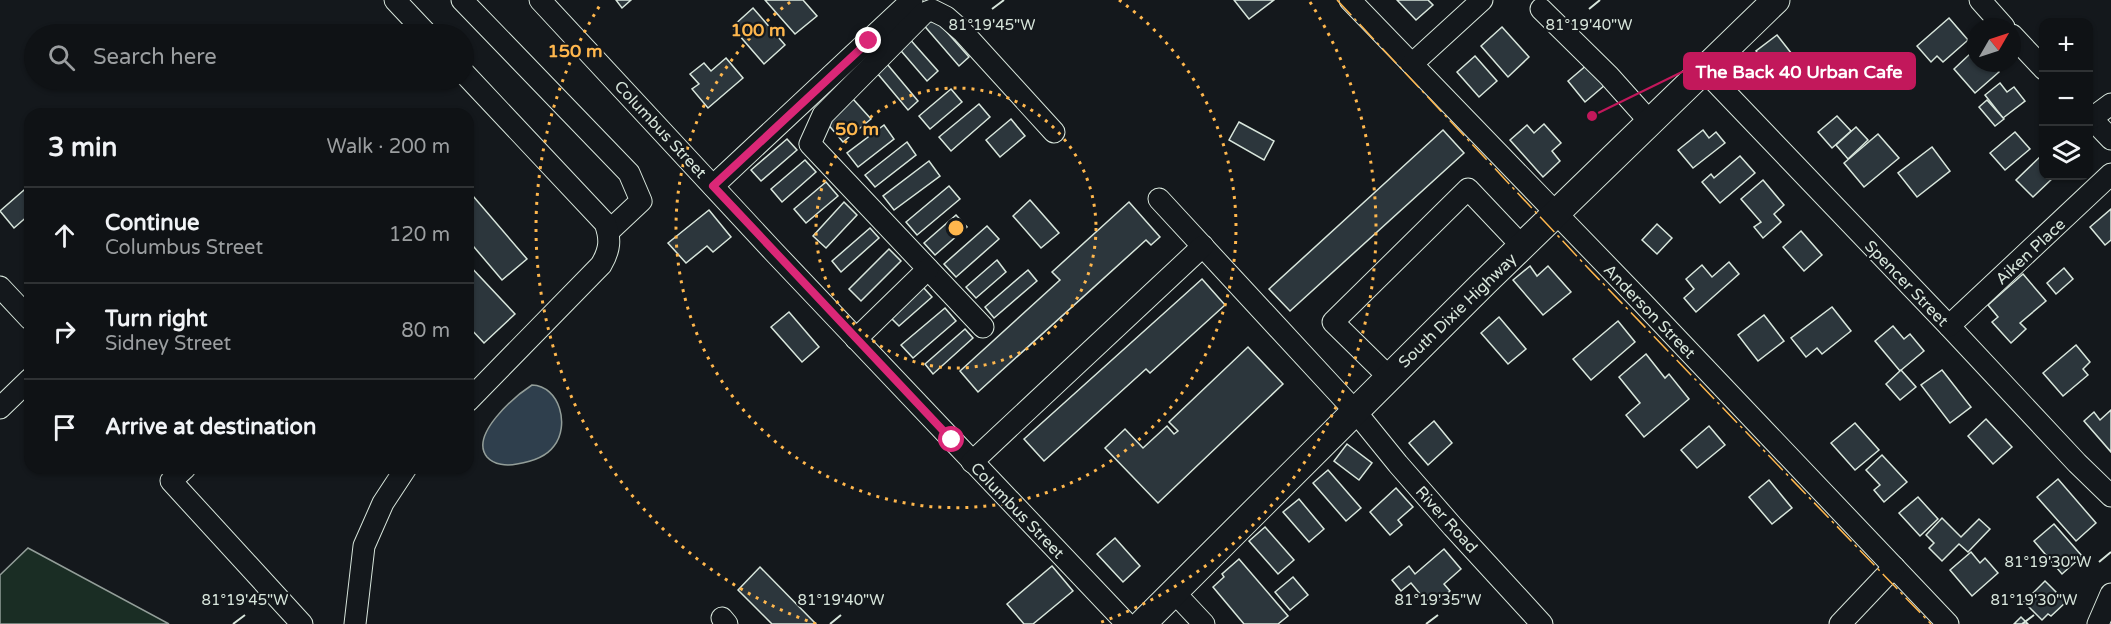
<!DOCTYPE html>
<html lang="en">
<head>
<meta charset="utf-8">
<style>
  body { margin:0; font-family:"Varela Round",sans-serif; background:#181b1e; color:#f1f3f6 }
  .controls { position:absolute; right:18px; top:18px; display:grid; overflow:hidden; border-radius:12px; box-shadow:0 2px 4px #0004 }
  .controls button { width:54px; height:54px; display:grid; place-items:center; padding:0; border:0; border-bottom:2px solid #2f3234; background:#0f1215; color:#f1f3f6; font:30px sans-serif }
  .compass { position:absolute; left:1967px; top:18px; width:54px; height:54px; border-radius:50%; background:#0f1215; box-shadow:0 2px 4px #0004; rotate:51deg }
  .stop { position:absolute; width:18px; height:18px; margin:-14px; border:4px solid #db2777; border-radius:50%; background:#fff }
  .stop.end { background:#db2777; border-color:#fff; box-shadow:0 2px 6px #0008 }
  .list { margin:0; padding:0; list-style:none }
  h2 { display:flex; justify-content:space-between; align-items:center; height:78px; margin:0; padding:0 24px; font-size:26px }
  h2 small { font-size:20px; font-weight:400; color:#9b9ea0 }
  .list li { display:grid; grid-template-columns:39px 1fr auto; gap:18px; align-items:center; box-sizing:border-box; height:96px; padding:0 24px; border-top:2px solid #2f3234 }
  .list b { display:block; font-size:22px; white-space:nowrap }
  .list p { margin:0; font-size:20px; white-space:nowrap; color:#9b9ea0 }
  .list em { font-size:20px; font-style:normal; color:#9b9ea0 }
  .icon { flex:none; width:33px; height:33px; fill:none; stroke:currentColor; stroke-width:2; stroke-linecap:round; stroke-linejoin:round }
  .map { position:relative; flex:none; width:2111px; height:624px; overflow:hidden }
  .search { position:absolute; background:#0f1215; box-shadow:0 2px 4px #0004; left:24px; top:24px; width:450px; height:66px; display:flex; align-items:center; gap:15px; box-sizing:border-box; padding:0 21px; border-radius:33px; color:#9b9ea0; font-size:22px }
  .panel { position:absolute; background:#0f1215; box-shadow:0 2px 4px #0004; left:24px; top:108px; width:450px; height:366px; border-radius:18px }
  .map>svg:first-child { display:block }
</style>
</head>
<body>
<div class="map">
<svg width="2111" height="624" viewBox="0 0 2111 624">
  <rect width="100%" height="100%" fill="#14181c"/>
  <path fill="#1a2d24" stroke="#939e99" stroke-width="1.5" d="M28,548L169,624H0V575Z"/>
  <path fill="#2f3f4d" stroke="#939e99" stroke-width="1.5" d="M532,385C560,386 570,426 554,446C546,457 530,462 517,464C507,466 494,465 487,457C469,435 515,396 532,385Z"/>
  <g fill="#2c363c" stroke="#d8e6dc" stroke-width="1.5">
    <path d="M616,0H631L622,8Z"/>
    <path d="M765,0H803L817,16L795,34Z"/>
    <path d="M1234,0H1274L1249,19Z"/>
    <path d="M1397,0H1428L1433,5L1416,20Z"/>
    <path d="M753,8L785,45L764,64L732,27Z"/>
    <path d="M930,13L969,57L959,66L921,22Z"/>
    <path d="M1949,18L1968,40L1943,62L1937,56L1931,62L1917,46Z"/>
    <path d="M1502,27L1529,57L1508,77L1481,46Z"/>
    <path d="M1777,35L1806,72L1786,88L1756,51Z"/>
    <path d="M907,36L938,71L927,81L896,45Z"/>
    <path d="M1971,53L1976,58V63H1991L1999,72L1975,93L1954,69Z"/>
    <path d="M1475,56L1497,81L1479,97L1457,72Z"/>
    <path d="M726,58L743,78L708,108L692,89L699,84L690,74L704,63L711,71Z"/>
    <path d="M882,58L918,101L908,110L872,67Z"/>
    <path d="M1588,64L1605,85L1585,102L1568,81Z"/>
    <path d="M2000,83L2007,92L2014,87L2025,101L2003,118L1985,95Z"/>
    <path d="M951,89L962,102L930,129L919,116Z"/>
    <path d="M853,99L871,119L843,142L826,122Z"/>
    <path d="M1987,100L2004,119L1995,126L1979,107Z"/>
    <path d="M979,104L990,117L951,151L939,137Z"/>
    <path d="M1837,116L1851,131L1832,148L1818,132Z"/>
    <path d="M1011,119L1025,136L1000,157L986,140Z"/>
    <path d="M1239,122L1274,141L1264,160L1229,140Z"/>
    <path d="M1544,124L1561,143L1552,151L1560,161L1543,177L1510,140L1527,125L1534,133Z"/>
    <path d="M884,125L894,139L858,167L847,153Z"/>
    <path d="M1856,127L1868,140L1848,159L1836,145Z"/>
    <path d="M1443,130L1464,153L1290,311L1269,289Z"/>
    <path d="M1703,130L1709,138L1716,132L1725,143L1693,168L1678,150Z"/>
    <path d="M2015,132L2030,149L2005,170L1990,153Z"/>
    <path d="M1878,134L1899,158L1864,187L1844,163Z"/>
    <path d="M787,139L797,150L761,181L751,170Z"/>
    <path d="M907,142L916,155L875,187L865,175Z"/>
    <path d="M1932,147L1950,171L1917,197L1898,173Z"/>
    <path d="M2044,153V176H2055L2033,197L2016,180Z"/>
    <path d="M1740,156L1755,173L1720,203L1702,182L1711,174L1714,178Z"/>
    <path d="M805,160L816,172L782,202L771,189Z"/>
    <path d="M929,161L940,176L894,210L883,196Z"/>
    <path d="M1763,180L1784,205L1774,214L1781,222L1763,238L1754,227L1761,222L1741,199Z"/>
    <path d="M826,182L838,196L806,223L794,209Z"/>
    <path d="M949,186L960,199L917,235L906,222Z"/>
    <path d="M24,190L30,197V214L14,228L0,211Z"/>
    <path d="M473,196L527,259L502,280L468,240V200Z"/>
    <path d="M1030,200L1059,233L1041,248L1013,216Z"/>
    <path d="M844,202L857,215L826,248L813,236Z"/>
    <path d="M1129,202L1160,237L1151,245L1146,240L978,392L960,371L1060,280L1052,272Z"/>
    <path d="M2111,209V240L2105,245L2090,227Z"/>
    <path d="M709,210L731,237L713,252L707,246L686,263L668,243Z"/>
    <path d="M956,215L967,227L935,255L924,243Z"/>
    <path d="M1657,224L1672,238L1657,254L1642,240Z"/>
    <path d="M987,226L999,239L956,277L944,264Z"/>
    <path d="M870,228L879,238L841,272L832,261Z"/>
    <path d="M1801,231L1822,255L1804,271L1783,247Z"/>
    <path d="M889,249L901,261L861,301L849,289Z"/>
    <path d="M997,260L1006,272L976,298L966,287Z"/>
    <path d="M1729,262L1739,274L1696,312L1684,298L1694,289L1686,279L1702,265L1712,277Z"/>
    <path d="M468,264L515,314L484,343L468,326Z"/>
    <path d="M1530,266L1537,276L1548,266L1571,292L1543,315L1513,280Z"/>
    <path d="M2064,268L2073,279L2056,294L2047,283Z"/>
    <path d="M1028,270L1037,281L994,318L985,307Z"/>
    <path d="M2023,274L2046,301L2020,323L2026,329L2011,343L1992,322L1998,317L1988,305Z"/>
    <path d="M1202,279L1225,305L1150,373L1146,369L1044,461L1024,439Z"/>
    <path d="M923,287L932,297L899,326L889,316Z"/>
    <path d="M1832,307L1851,331L1822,354L1817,348L1806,357L1791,338Z"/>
    <path d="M945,308L956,321L913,358L901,345Z"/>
    <path d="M789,312L819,347L802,362L771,327Z"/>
    <path d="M1764,315L1784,341L1758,361L1738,335Z"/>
    <path d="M1499,317L1526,349L1508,364L1481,333Z"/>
    <path d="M1618,321L1635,342L1591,380L1573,359Z"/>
    <path d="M1893,326L1904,339L1910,334L1924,351L1900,371L1875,341Z"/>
    <path d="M965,329L973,338L933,374L925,364Z"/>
    <path d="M2076,345L2090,362L2083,369L2088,375L2063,396L2043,373Z"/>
    <path d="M1248,347L1283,384L1158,503L1105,448L1125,429L1143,448L1167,426L1174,434L1178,431L1169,422Z"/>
    <path d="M1646,354L1665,378L1669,374L1689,399L1644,437L1626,415L1640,403L1619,377Z"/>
    <path d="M1901,370L1916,387L1900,400L1886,384Z"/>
    <path d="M1942,370L1971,407L1950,423L1921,385Z"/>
    <path d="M2111,410V452L2084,421L2094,412L2100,420Z"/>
    <path d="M1986,419L2012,447L1993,464L1968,436Z"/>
    <path d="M1434,421L1452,443L1428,465L1409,443Z"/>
    <path d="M1855,423L1879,450L1855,470L1831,443Z"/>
    <path d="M1709,426L1725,445L1697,468L1681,450Z"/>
    <path d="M1347,444L1372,463L1359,480L1334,461Z"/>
    <path d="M1882,455L1907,482L1884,502L1874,490L1880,485L1866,470Z"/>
    <path d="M1328,470L1361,508L1346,521L1313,483Z"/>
    <path d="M2058,479L2096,523L2076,541L2037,497Z"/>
    <path d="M1769,480L1792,508L1772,524L1749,497Z"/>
    <path d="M1396,488L1413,507L1398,520L1402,525L1390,535L1370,512Z"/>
    <path d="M1918,497L1938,519L1920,536L1899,513Z"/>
    <path d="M1299,499L1324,529L1309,542L1283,512Z"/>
    <path d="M1942,518L1961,537L1979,519L1990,529L1968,552L1959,544L1942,561L1929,548L1934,543L1926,535Z"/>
    <path d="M2054,524L2082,556L2062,574L2034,541Z"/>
    <path d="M1265,527L1294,560L1278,574L1249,541Z"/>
    <path d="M1115,538L1140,566L1123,582L1097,554Z"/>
    <path d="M1444,549L1461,569L1444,584L1450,591L1439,600L1434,594L1426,601L1411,583L1401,591L1392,580L1409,566L1415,574Z"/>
    <path d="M1971,552L1980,563L1985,558L1998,573L1972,596L1950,570Z"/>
    <path d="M1239,559L1288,616L1278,624H1244L1213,587L1224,577L1222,574Z"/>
    <path d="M1052,566L1073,591L1033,624H1024L1007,604Z"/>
    <path d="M760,567L816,624H772L738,590Z"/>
    <path d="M1293,577L1308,595L1290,610L1275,592Z"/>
    <path d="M2045,581L2066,602L2051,616L2048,614L2042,620L2024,602Z"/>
    <path d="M2021,617L2028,624H2014Z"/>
  </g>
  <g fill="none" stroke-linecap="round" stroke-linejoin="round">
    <defs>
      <g id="minor">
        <path d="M395,0L427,34"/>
        <path d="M462,0L629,173L641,201L608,232"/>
        <path d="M540,0L773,251L1127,624"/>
        <path d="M1350,0L1643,303L1948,624"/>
        <path d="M1980,0L2004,27"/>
        <path d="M1541,9L1609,76L1651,123"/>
        <path d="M2012,35L2044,69"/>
        <path d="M1412,64L1482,0"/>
        <path d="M1704,70L1949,326L2077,463L2111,496"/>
        <path d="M464,73L605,223C611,239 610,250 601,265L468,401"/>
        <path d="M2088,115L2111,139"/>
        <path d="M2092,118L2111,104"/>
        <path d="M713,186L912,0"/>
        <path d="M1159,199L1355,411L1398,464L1453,527L1542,624"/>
        <path d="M0,287L30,319"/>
        <path d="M1949,326L2111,174"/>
        <path d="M983,327L810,144L823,115L924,13L932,10L946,17L962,31L1054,132"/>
        <path d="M856,339L928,269"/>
        <path d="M1389,377L1333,322L1468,189L1522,246"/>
        <path d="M0,408L30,379"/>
        <path d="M972,462L1203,246"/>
        <path d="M185,468L171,481L302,624"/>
        <path d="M1174,592L1204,624"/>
        <path d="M722,618L727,624"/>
        <path d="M355,624L364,546L383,503L406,468"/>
        <path d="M1840,624L1894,567"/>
        <path d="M2098,624L2111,594"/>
      </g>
      <path id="major" d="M1142,624L1485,282L1776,0"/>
    </defs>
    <use href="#minor" stroke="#d8e6dc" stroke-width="23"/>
    <use href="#major" stroke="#d8e6dc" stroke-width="29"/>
    <use href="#minor" stroke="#14181c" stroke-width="21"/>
    <use href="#major" stroke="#14181c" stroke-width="27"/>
    <path stroke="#ffb74d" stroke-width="1.5" stroke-dasharray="21 4.5 3 4.5" stroke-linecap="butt" d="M1337,0L1588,268L1931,624"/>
  </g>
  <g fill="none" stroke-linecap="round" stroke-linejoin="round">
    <path stroke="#db2777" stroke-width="8" d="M869,41L713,186L952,440"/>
  </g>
  <path fill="none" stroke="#d8e6dc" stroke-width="2" d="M992,9L1004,0M1589,9L1600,0M2099,562L2111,552M233,624L245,615M830,624L841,615M1426,624L1438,615M2022,624L2034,615"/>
  <g fill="none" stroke="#ffb74d" stroke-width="3" stroke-dasharray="3 6">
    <circle cx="956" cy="228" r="140"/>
    <path d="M1119 0A280 280 0 1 1 793 0"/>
    <path d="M816 624A420 420 0 0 1 602 2M1310 2A420 420 0 0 1 1096 624"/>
  </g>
  <g text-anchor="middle" stroke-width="4.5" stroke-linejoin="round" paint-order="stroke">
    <g font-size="16" fill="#d8e6dc" stroke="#14181c">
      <text transform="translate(661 129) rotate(47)" y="6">Columbus Street</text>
      <text transform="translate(2030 251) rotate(-43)" y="6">Aiken Place</text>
      <text transform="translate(1907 283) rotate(46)" y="6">Spencer Street</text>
      <text transform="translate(1457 310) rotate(-44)" y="6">South Dixie Highway</text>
      <text transform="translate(1650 311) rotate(46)" y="6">Anderson Street</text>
      <text transform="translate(1018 510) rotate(46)" y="6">Columbus Street</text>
      <text transform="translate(1447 519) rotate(48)" y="6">River Road</text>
    </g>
  </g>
  <g font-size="15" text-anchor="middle" fill="#d8e6dc" stroke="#14181c" stroke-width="4.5" stroke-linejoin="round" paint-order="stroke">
    <text x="992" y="30">81°19'45"W</text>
    <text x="1589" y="30">81°19'40"W</text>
    <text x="2048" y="567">81°19'30"W</text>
    <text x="245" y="605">81°19'45"W</text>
    <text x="841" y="605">81°19'40"W</text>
    <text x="1438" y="605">81°19'35"W</text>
    <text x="2034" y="605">81°19'30"W</text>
  </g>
  <circle cx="956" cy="228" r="9" fill="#ffb74d" stroke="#14181c" stroke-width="3"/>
  <g font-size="18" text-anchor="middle" font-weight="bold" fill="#ffb74d" stroke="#14181c" stroke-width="4.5" stroke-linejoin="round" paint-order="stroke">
    <text x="758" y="36">100 m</text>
    <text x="575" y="57">150 m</text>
    <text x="857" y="135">50 m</text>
  </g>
  <path fill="none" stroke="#c2185b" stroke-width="2" d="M1592 116L1684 71"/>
  <circle fill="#c2185b" stroke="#14181c" stroke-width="2" cx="1592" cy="116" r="6"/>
  <rect fill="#c2185b" stroke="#c2185b" stroke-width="2" x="1684" y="53" width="231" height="36" rx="6"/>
  <g font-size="18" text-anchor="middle" font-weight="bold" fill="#fff">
    <text x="1799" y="78">The Back 40 Urban Cafe</text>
  </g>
</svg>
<div class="controls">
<button>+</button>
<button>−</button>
<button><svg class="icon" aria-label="layers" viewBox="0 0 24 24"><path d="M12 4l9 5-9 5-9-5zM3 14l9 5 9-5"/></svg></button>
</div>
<svg class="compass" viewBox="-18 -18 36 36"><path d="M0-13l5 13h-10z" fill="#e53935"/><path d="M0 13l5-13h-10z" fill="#9b9ea0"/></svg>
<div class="stop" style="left:952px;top:440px"></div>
<div class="stop end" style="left:869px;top:41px"></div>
<div class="search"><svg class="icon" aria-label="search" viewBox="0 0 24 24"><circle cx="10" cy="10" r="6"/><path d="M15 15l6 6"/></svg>Search here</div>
<section class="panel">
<h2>3 min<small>Walk · 200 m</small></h2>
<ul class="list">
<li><svg class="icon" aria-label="ahead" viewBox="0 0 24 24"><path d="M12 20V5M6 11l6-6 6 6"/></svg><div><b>Continue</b><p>Columbus Street</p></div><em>120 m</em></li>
<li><svg class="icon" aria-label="right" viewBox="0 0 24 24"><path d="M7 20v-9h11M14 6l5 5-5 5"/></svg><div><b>Turn right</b><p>Sidney Street</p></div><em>80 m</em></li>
<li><svg class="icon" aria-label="arrive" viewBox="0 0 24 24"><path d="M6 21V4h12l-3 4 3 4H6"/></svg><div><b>Arrive at destination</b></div></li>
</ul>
</section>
</div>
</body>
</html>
